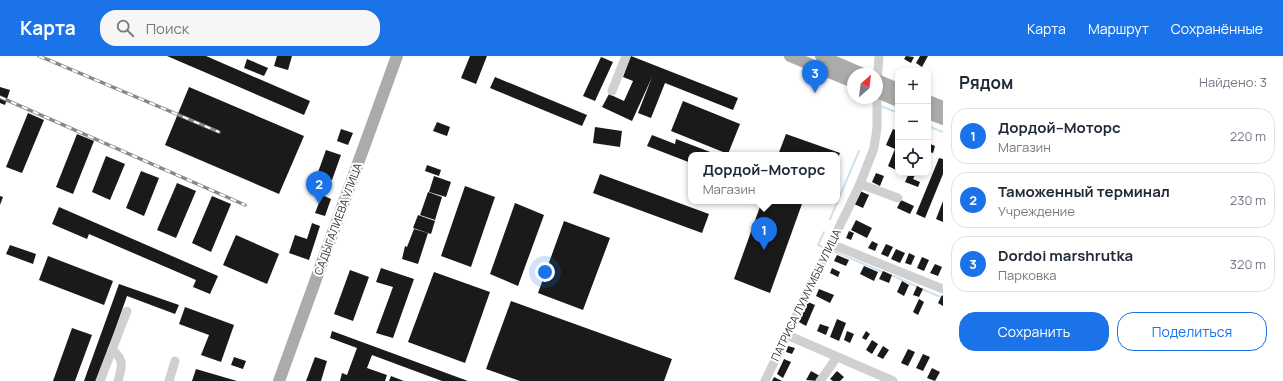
<!DOCTYPE html>
<html lang="ru">
<head>
<meta charset="utf-8">
<style>
  body { margin:0; font-family:Manrope,sans-serif; background:#f6f6f7; color:#1f2937 }
  .controls { position:absolute; right:12px; top:12px; display:grid; overflow:hidden; border-radius:8px; box-shadow:0 2px 6px #0003 }
  .controls button { width:36px; height:36px; display:grid; place-items:center; padding:0; border:0; border-bottom:1px solid #e0e1e3; background:#fff; color:#1f2937; font:20px sans-serif }
  .compass { position:absolute; left:847px; top:12px; width:36px; height:36px; border-radius:50%; background:#fff; box-shadow:0 2px 6px #0003; rotate:28deg }
  .you { position:absolute; left:545px; top:216px; width:14px; height:14px; margin:-10px; border:3px solid #fff; border-radius:50%; background:#1a73e8; box-shadow:0 0 0 6px #1a73e833 }
  .badge { display:grid; place-items:center; width:26px; height:26px; border-radius:50%; background:#1a73e8; color:#fff; font-size:13px; font-weight:700 }
  .pin { position:absolute; translate:-50% -33px; filter:drop-shadow(0 1px 2px #0008) }
  .pin::after { content:''; position:absolute; top:21px; width:14px; height:12px; background:inherit; clip-path:polygon(0 0,100% 0,50% 100%) }
  .popup { position:absolute; left:688px; top:96px; width:152px; height:52px; box-sizing:border-box; display:grid; place-content:center; border-radius:8px; background:#fff; filter:drop-shadow(0 1px 3px #0005); font-size:13px; white-space:nowrap; color:#747a83 }
  .popup b { font-size:15px; color:#1f2937 }
  .popup::after { content:''; position:absolute; left:50%; top:100%; margin-left:-8px; border:8px solid transparent; border-top-color:#fff }
  .list { margin:0; padding:0; list-style:none }
  h2 { display:flex; justify-content:space-between; align-items:center; height:52px; margin:0; padding:0 16px; font-size:17px }
  h2 small { font-size:13px; font-weight:400; color:#747a83 }
  .list li { display:grid; grid-template-columns:26px 1fr auto; gap:12px; align-items:center; box-sizing:border-box; height:56px; margin:0 8px 8px; padding:0 8px; border:1px solid #e0e1e3; border-radius:16px }
  .list b { display:block; font-size:15px; white-space:nowrap }
  .list p { margin:0; font-size:13px; white-space:nowrap; color:#747a83 }
  .list em { font-size:13px; font-style:normal; color:#747a83 }
  .actions { display:flex; gap:8px; padding:12px 16px }
  .actions a { flex:1; padding:9px 0; border:1px solid #1a73e8; border-radius:16px; text-align:center; font-size:14px; color:#1a73e8 }
  .actions .main { background:#1a73e8; color:#fff }
  .icon { flex:none; width:22px; height:22px; fill:none; stroke:currentColor; stroke-width:2; stroke-linecap:round; stroke-linejoin:round }
  .map { position:relative; flex:none; width:943px; height:325px; overflow:hidden }
  header { display:flex; align-items:center; gap:24px; box-sizing:border-box; height:56px; padding:0 20px; background:#1a73e8; color:#fff }
  header strong { font-size:19px }
  nav { display:flex; gap:22px; margin-inline-start:auto; font-size:14px }
  .search { width:280px; height:36px; background:#f6f6f7; display:flex; align-items:center; gap:10px; box-sizing:border-box; padding:0 14px; border-radius:16px; color:#747a83; font-size:15px }
  main { display:flex }
  aside { flex:1; background:#fff }
  .map>svg:first-child { display:block }
</style>
</head>
<body>
<header>
<strong>Карта</strong>
<div class="search"><svg class="icon" aria-label="search" viewBox="0 0 24 24"><circle cx="10" cy="10" r="6"/><path d="M15 15l6 6"/></svg>Поиск</div>
<nav><a>Карта</a><a>Маршрут</a><a>Сохранённые</a></nav>
</header>
<main>
<div class="map">
<svg width="943" height="325" viewBox="0 0 943 325">
  <rect width="100%" height="100%" fill="#fff"/>
  <g fill="none" stroke-linecap="round" stroke-linejoin="round">
    <g stroke="#cfe2ee" stroke-width="2">
      <path d="M881,50L898,57"/>
      <path d="M928,70L943,76"/>
      <path d="M830,163L859,95"/>
      <path d="M824,176L818,189L825,192"/>
      <path d="M833,195L885,217"/>
      <path d="M891,219L918,231"/>
      <path d="M922,233L943,242"/>
    </g>
  </g>
  <g fill="#1a1a1a">
    <path d="M167,0H206L310,45L304,59Z"/>
    <path d="M277,0H292L288,14L274,10Z"/>
    <path d="M470,0H487L476,28L461,22Z"/>
    <path d="M631,0L738,42L733,54L665,27L651,62L638,57L652,21L632,65L602,51L609,38L624,45L633,25L623,21Z"/>
    <path d="M906,0L914,1L911,7L904,3Z"/>
    <path d="M920,0H928L922,11L916,7Z"/>
    <path d="M601,1L613,6L595,45L583,40Z"/>
    <path d="M247,3L268,12L264,20L244,12Z"/>
    <path d="M495,21L587,59L582,70L490,32Z"/>
    <path d="M0,31L10,34L5,49L0,47Z"/>
    <path d="M189,31L304,80L279,138L165,89Z"/>
    <path d="M683,45L740,68L728,98L671,75Z"/>
    <path d="M28,57L44,64L22,117L6,111Z"/>
    <path d="M437,66L450,71L447,80L433,75Z"/>
    <path d="M595,71L622,75L620,91L593,87Z"/>
    <path d="M341,73L353,77L348,89L337,85Z"/>
    <path d="M893,73L898,75V115L888,110L895,93L886,89Z"/>
    <path d="M77,78L94,85L73,138L56,131Z"/>
    <path d="M786,78L840,97L837,105V99H778Z"/>
    <path d="M652,79L675,88L676,83L718,99H691V107L647,90Z"/>
    <path d="M928,87L935,90L933,97L930,96L928,102Z"/>
    <path d="M326,94L341,99L332,124L317,119Z"/>
    <path d="M106,100L125,108L110,144L92,136Z"/>
    <path d="M939,102L943,103V118L925,162L916,158Z"/>
    <path d="M427,109L441,114L439,120L425,115Z"/>
    <path d="M141,115L159,122L144,160L126,152Z"/>
    <path d="M876,117L884,120L880,130L872,126Z"/>
    <path d="M909,117H916L913,123L920,126L918,131L905,126Z"/>
    <path d="M600,118L709,158L702,177L593,137Z"/>
    <path d="M434,120L451,126L446,141L429,136Z"/>
    <path d="M177,127L196,135L176,182L157,174Z"/>
    <path d="M465,130L495,141L471,211L441,200Z"/>
    <path d="M860,135L869,139L863,152L854,148Z"/>
    <path d="M428,136L442,141L435,164L420,159Z"/>
    <path d="M322,139L331,143L325,160L315,157Z"/>
    <path d="M0,140L3,141L0,149Z"/>
    <path d="M212,140L231,148L211,196L192,187Z"/>
    <path d="M901,144L914,150L910,158L897,152Z"/>
    <path d="M762,145H803L770,237L734,223Z"/>
    <path d="M943,145V166L936,163Z"/>
    <path d="M515,147L544,159L518,230L490,218Z"/>
    <path d="M59,151L218,220L210,238L193,231L196,224L89,178L87,183L52,168Z"/>
    <path d="M418,159L435,165L431,178L413,172Z"/>
    <path d="M856,164L872,172L867,182L851,174Z"/>
    <path d="M564,165L610,182L583,254L538,237Z"/>
    <path d="M312,167L320,170L309,204L289,197L295,179L307,183Z"/>
    <path d="M414,173L428,177L418,208L402,203L405,190L407,191Z"/>
    <path d="M849,175L854,177L851,184L846,182Z"/>
    <path d="M236,179L279,198L267,228L223,209Z"/>
    <path d="M872,185L878,188L875,195L868,192Z"/>
    <path d="M886,188L893,191L888,201L881,198Z"/>
    <path d="M10,189L36,198L33,208L6,198Z"/>
    <path d="M896,193L905,197L900,207L891,203Z"/>
    <path d="M909,197L915,200L911,209L905,207Z"/>
    <path d="M837,199L849,204L846,210L834,205Z"/>
    <path d="M48,200L113,225L104,249L39,224Z"/>
    <path d="M922,201L929,204L924,215L917,212Z"/>
    <path d="M935,208L942,211L938,220L930,217Z"/>
    <path d="M864,210L878,216L874,225L860,218Z"/>
    <path d="M381,212L414,223L393,282L376,277L393,231L376,226Z"/>
    <path d="M832,212L840,216L838,221L830,217Z"/>
    <path d="M350,214L369,221L353,265L334,258Z"/>
    <path d="M883,215L892,219L889,227L879,223Z"/>
    <path d="M434,216L490,236L465,307L408,286Z"/>
    <path d="M902,225L909,229L904,240L897,236Z"/>
    <path d="M119,228L179,249L175,258L127,240L97,325H84Z"/>
    <path d="M917,230L923,233L919,241L913,239Z"/>
    <path d="M819,233L834,239L830,247L816,240Z"/>
    <path d="M942,239L943,240V250L938,247Z"/>
    <path d="M919,243L924,246L918,259L913,256Z"/>
    <path d="M511,245L672,303L664,325H520L486,313Z"/>
    <path d="M808,246L815,249L806,270L799,266Z"/>
    <path d="M185,251L234,269L221,306L201,299L209,279L179,268Z"/>
    <path d="M837,263L846,267L839,285L830,281Z"/>
    <path d="M820,268L829,271L826,279L817,275Z"/>
    <path d="M72,272L92,279L75,325H53Z"/>
    <path d="M332,275L468,325H442L372,299L367,312L387,319L385,325H340L342,317L347,319L357,292L330,282Z"/>
    <path d="M847,275L854,278L850,287L844,284Z"/>
    <path d="M866,275L870,278L866,284L862,282Z"/>
    <path d="M872,284L878,288L872,298L866,294Z"/>
    <path d="M788,290L795,292L792,298L786,296Z"/>
    <path d="M883,290L889,294L883,303L877,300Z"/>
    <path d="M908,293L915,296L908,310L901,307Z"/>
    <path d="M923,298L930,301L923,315L916,312Z"/>
    <path d="M234,301L246,305L243,313L231,309Z"/>
    <path d="M315,301L327,305L321,325H306Z"/>
    <path d="M784,303L791,306L783,322L777,318Z"/>
    <path d="M932,312L940,316L935,325L927,322Z"/>
    <path d="M196,313L237,325H192Z"/>
    <path d="M811,315L820,320L818,325L806,324Z"/>
    <path d="M837,315L844,321L840,325H833L830,323Z"/>
    <path d="M391,320L404,325H389Z"/>
    <path d="M774,321L782,325H772Z"/>
  </g>
  <g fill="none" stroke-linecap="round" stroke-linejoin="round">
    <g stroke="#d0d0d0" stroke-width="9">
      <path d="M877,29L879,0"/>
      <path d="M612,35L626,0"/>
      <path d="M860,128L898,142"/>
      <path d="M831,188L943,233"/>
      <path d="M787,279L893,325"/>
      <path d="M112,294C125,304 122,310 118,325"/>
      <path d="M100,325L127,255"/>
      <path d="M169,325L175,305"/>
      <path d="M765,325L860,128L874,92L877,72V39"/>
      <path d="M820,325L837,301"/>
    </g>
    <g stroke="#ababab" stroke-width="12">
      <path d="M790,0L853,26"/>
      <path d="M821,0L863,18"/>
      <path d="M877,24L898,33"/>
      <path d="M877,36L898,45"/>
      <path d="M928,45L943,51"/>
      <path d="M928,57L943,63"/>
      <path d="M279,325L397,0"/>
    </g>
    <defs>
      <g id="rail">
        <path d="M39,0L219,76"/>
        <path d="M0,41L245,149"/>
      </g>
    </defs>
    <use href="#rail" stroke="#888" stroke-width="3.5"/>
    <use href="#rail" stroke="#fff" stroke-width="2" stroke-dasharray="6" stroke-linecap="butt"/>
  </g>
  <g text-anchor="middle" stroke-width="4" stroke-linejoin="round" paint-order="stroke">
    <g font-size="11" fill="#333" stroke="#fff">
      <text transform="translate(338 163) rotate(-70)" y="4">САДЫГАЛИЕВА УЛИЦА</text>
      <text transform="translate(806 239) rotate(-64)" y="4">ПАТРИСА ЛУМУМБЫ УЛИЦА</text>
    </g>
  </g>
</svg>
<div class="controls">
<button>+</button>
<button>−</button>
<button><svg class="icon" aria-label="locate" viewBox="0 0 24 24"><circle cx="12" cy="12" r="6"/><path d="M12 2v4M12 18v4M2 12h4M18 12h4"/></svg></button>
</div>
<svg class="compass" viewBox="-18 -18 36 36"><path d="M0-13l5 13h-10z" fill="#e53935"/><path d="M0 13l5-13h-10z" fill="#747a83"/></svg>
<div class="you"></div>
<div class="pin badge" style="left:764px;top:194px">1</div>
<div class="popup"><b>Дордой–Моторс</b>Магазин</div>
<div class="pin badge" style="left:319px;top:148px">2</div>
<div class="pin badge" style="left:815px;top:37px">3</div>
</div>
<aside>
<h2>Рядом<small>Найдено: 3</small></h2>
<ul class="list">
<li><span class="badge">1</span><div><b>Дордой–Моторс</b><p>Магазин</p></div><em>220 m</em></li>
<li><span class="badge">2</span><div><b>Таможенный терминал</b><p>Учреждение</p></div><em>230 m</em></li>
<li><span class="badge">3</span><div><b>Dordoi marshrutka</b><p>Парковка</p></div><em>320 m</em></li>
</ul>
<div class="actions"><a class="main">Сохранить</a><a>Поделиться</a></div>
</aside>
</main>
</body>
</html>
